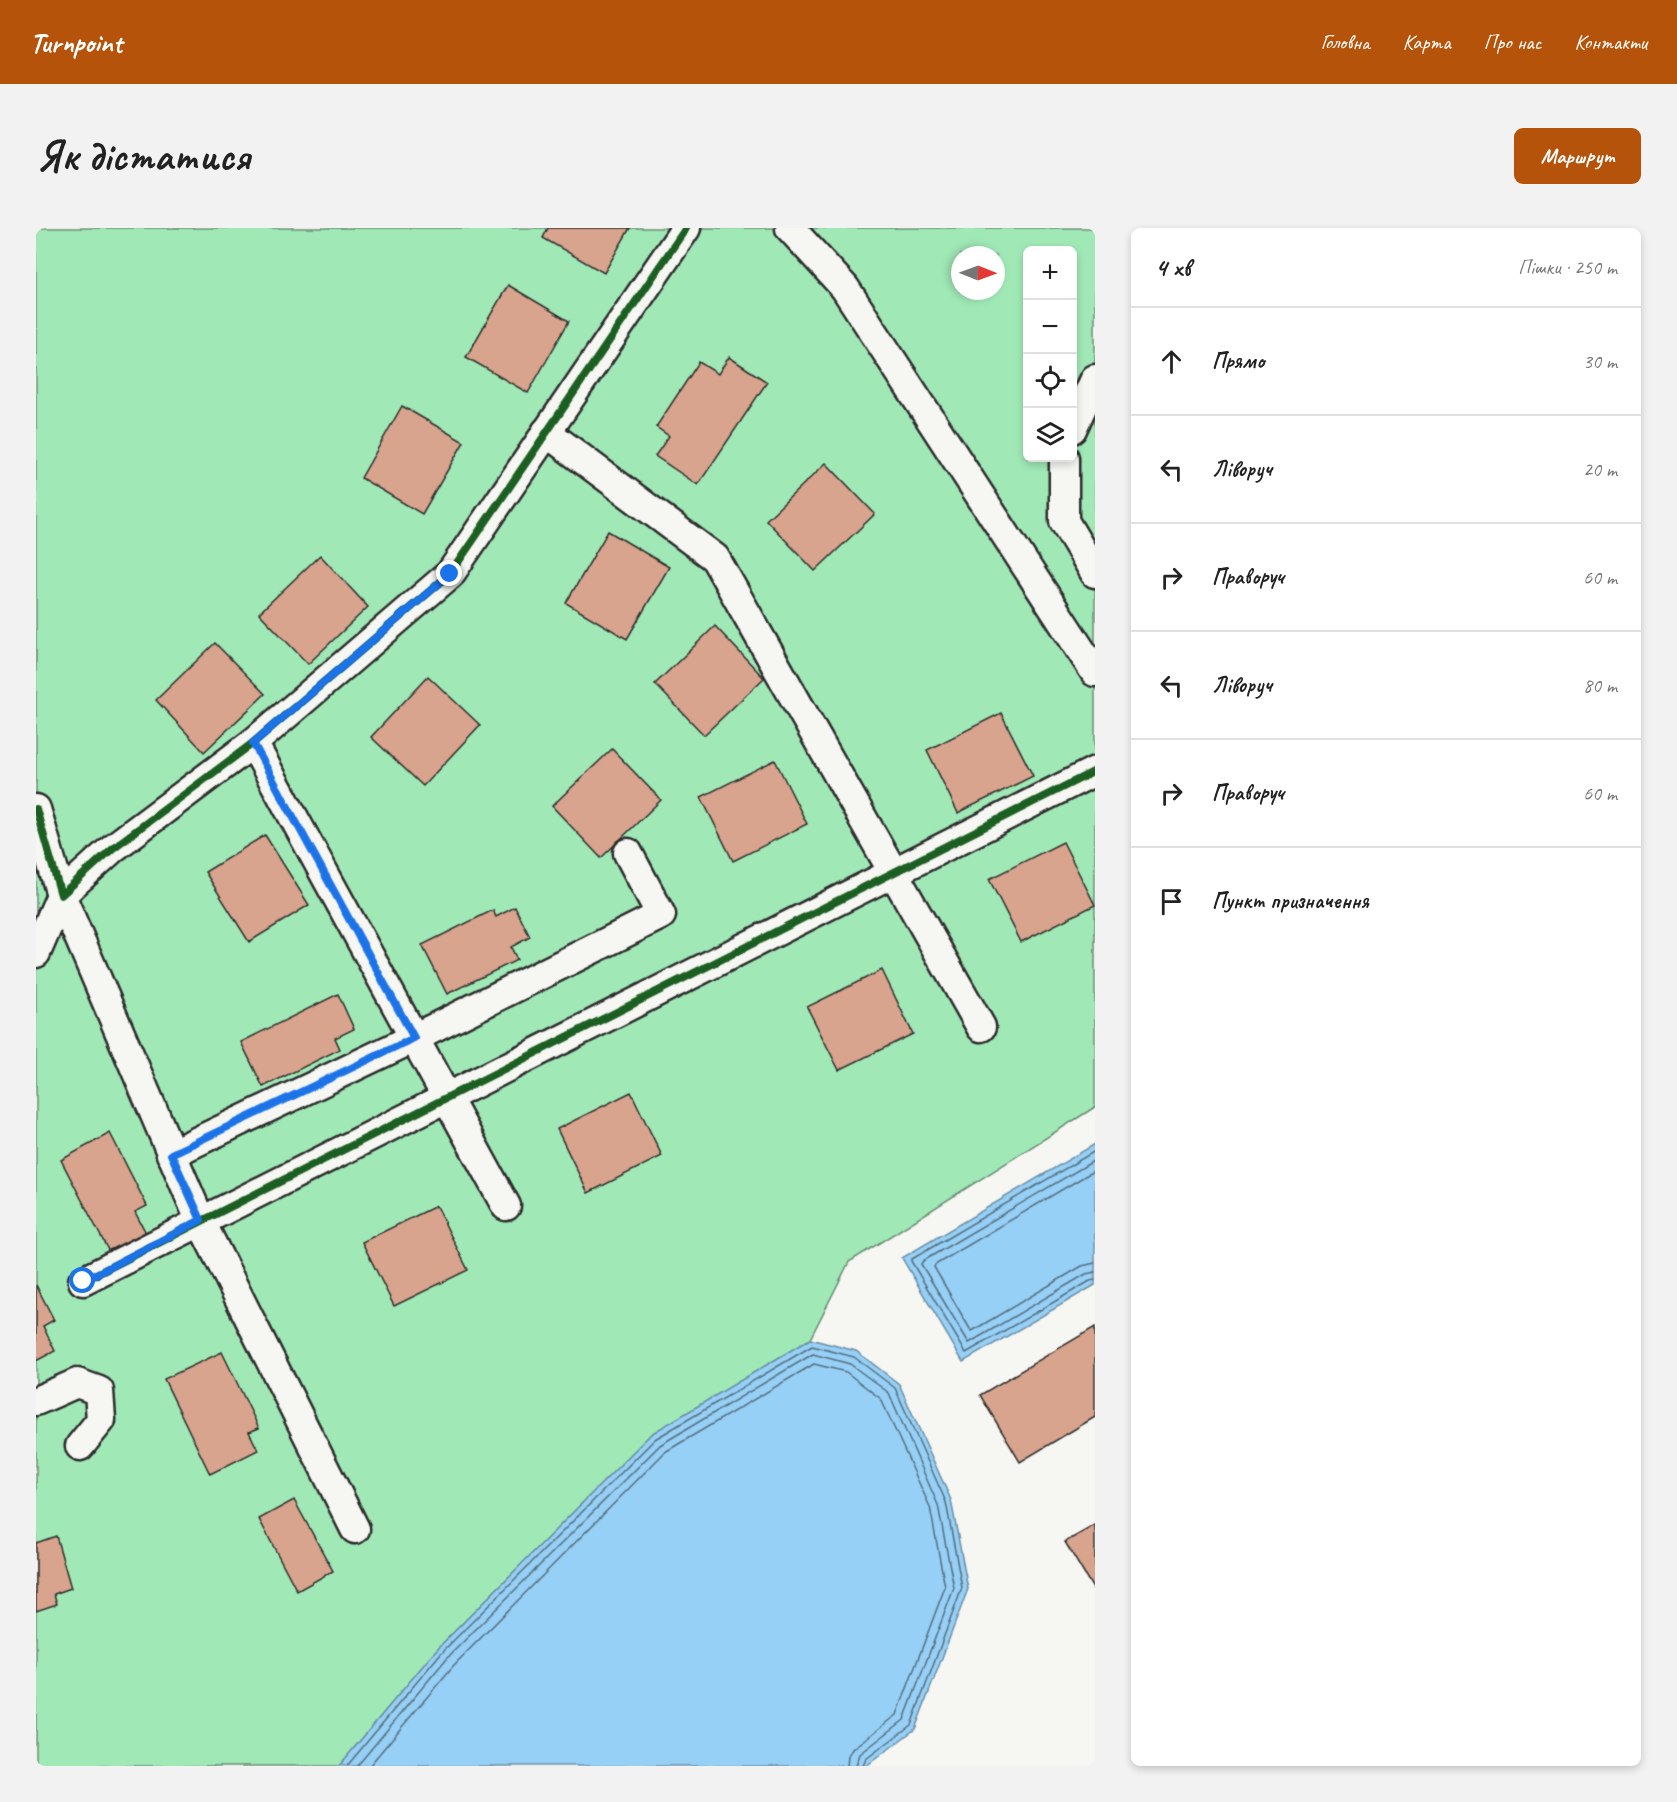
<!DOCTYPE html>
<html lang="uk">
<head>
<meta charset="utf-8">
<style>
  body { margin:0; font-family:Caveat,sans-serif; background:#f2f2f2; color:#222 }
  .controls { position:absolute; right:18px; top:18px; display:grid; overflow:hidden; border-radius:9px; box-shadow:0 3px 9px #0003 }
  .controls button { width:54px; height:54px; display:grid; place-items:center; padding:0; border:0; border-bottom:2px solid #e0e0e0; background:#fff; color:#222; font:30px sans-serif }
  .compass { position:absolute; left:915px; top:18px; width:54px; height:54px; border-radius:50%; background:#fff; box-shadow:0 3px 9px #0003; rotate:91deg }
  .stop { position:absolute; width:18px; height:18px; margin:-14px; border:4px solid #1a73e8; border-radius:50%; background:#fff }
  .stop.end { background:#1a73e8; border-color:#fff; box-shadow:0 2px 6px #0008 }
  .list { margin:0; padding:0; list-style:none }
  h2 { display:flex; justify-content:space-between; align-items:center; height:78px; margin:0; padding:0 24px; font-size:26px }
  h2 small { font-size:20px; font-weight:400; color:#767676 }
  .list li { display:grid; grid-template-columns:39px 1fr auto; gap:18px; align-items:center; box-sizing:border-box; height:108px; padding:0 24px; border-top:2px solid #e0e0e0 }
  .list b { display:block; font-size:22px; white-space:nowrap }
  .list em { font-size:20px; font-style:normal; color:#767676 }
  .icon { flex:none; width:33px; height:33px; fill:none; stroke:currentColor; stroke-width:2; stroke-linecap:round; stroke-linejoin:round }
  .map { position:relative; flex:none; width:1059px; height:1538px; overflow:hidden; border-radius:9px }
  header { display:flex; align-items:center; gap:36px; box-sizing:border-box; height:84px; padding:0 30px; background:#b45309; color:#fff }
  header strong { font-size:28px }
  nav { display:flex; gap:33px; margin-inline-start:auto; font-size:21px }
  .intro { display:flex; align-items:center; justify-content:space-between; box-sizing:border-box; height:144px; padding:0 36px }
  h1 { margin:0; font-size:42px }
  .button { padding:15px 27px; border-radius:9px; background:#b45309; color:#fff; font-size:21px; font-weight:700 }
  main { display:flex; gap:36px; padding:0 36px }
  aside { flex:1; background:#fff; border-radius:9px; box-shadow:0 3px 9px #0003 }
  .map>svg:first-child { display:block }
</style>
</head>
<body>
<header>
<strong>Turnpoint</strong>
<nav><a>Головна</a><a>Карта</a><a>Про нас</a><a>Контакти</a></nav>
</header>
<div class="intro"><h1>Як дістатися</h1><a class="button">Маршрут</a></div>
<main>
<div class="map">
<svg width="1059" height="1538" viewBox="0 0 1059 1538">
  <rect width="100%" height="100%" fill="#f6f6f2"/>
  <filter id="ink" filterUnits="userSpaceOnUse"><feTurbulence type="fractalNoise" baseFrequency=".0167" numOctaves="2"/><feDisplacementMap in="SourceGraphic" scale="12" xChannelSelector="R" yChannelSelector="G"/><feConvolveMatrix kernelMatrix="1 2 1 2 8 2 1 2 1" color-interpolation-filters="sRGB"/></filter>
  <g filter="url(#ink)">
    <path fill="#a0e9b7" stroke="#668a71" stroke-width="1.5" fill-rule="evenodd" d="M0,0H1059V879L813,1034L774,1111L615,1206L401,1421L303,1538H0ZM992,22H1036V230H992ZM924,27H960V63H924Z"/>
    <g fill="#96d0f6" stroke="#6b8ea5" stroke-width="1.5">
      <path d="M1059,916V1057L927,1134L866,1030Z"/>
      <path d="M774,1111L820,1123L863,1156L915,1272L932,1361L879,1501L830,1538H303L401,1421L615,1206Z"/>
    </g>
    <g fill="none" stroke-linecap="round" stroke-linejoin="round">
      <g stroke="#566d7c" stroke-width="1.5">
        <path d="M1059,923L876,1031L875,1033L930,1125L1054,1053L1059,1052"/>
        <path d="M1059,932L887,1033L885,1036L933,1115L1050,1046L1059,1044"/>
        <path d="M1059,942L899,1037L898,1039L934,1101L936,1103L1046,1038L1059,1035"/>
        <path d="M311,1538L405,1425L619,1211L776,1118L818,1129L859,1160L910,1274L926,1360L875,1497L830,1531L827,1538"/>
        <path d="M321,1538L411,1430L624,1217L777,1126L814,1136L853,1165L902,1277L918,1360L868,1492L824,1526L820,1538"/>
        <path d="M333,1538L418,1437L629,1224L778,1136L810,1144L845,1171L894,1279L909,1359L861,1487L818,1520L812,1528L811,1538"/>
      </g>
    </g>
    <g fill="#d8a48d" stroke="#2b2b2b" stroke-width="1.5">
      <path d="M512,0H594L568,45L507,10Z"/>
      <path d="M472,57L533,93L492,165L430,129Z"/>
      <path d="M693,129L731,154L662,257L619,228L633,208L620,199L663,134L682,146Z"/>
      <path d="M366,178L428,214L386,286L325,250Z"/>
      <path d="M790,235L839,286L779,343L730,292Z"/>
      <path d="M572,303L633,339L591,411L530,375Z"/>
      <path d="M284,327L332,379L272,436L223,385Z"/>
      <path d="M679,398L728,450L668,507L619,456Z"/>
      <path d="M179,415L229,466L168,524L120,472Z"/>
      <path d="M392,448L444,497L387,558L335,509Z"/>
      <path d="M965,485L997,548L922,585L891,522Z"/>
      <path d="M576,521L625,572L565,630L516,578Z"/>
      <path d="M739,532L771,596L697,633L665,569Z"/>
      <path d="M229,607L273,677L213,714L169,644Z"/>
      <path d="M1027,614L1059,677L985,714L953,651Z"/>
      <path d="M479,679L494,709L475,719L481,732L411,766L386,717L457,682L460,689Z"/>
      <path d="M846,742L877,806L803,842L771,779Z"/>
      <path d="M302,766L318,801L299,810L304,821L227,859L205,814Z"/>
      <path d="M595,864L626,928L552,965L521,901Z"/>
      <path d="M74,905L111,978L99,984L110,1005L73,1024L25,932Z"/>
      <path d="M400,978L432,1042L358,1078L326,1014Z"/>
      <path d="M0,1057L18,1092L7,1098L19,1123L0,1133Z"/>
      <path d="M1059,1099V1189L984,1234L944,1167Z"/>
      <path d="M186,1124L223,1200L213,1204L222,1222L174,1246L128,1151Z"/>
      <path d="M258,1272L297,1343L261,1363L223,1291Z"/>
      <path d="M1059,1297V1364L1029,1314Z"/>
      <path d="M20,1308L35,1360L18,1366L21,1376L0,1383V1315Z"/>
    </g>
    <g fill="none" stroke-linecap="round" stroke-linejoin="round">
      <defs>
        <g id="street">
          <path d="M754,0L809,60L1059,444"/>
          <path d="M1036,201L1059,151"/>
          <path d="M510,204L679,330L945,799"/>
          <path d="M1028,230V293L1059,345"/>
          <path d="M217,515L470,978"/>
          <path d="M0,581L25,667L77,620L217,515L414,346L650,0"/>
          <path d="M0,725L25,667L164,992L319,1301"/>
          <path d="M135,926L378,810L625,687L592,625"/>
          <path d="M47,1053L1059,543"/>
          <path d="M0,1173L41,1155L63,1163L65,1192L44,1218"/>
        </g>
      </defs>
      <use href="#street" stroke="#2b2b2b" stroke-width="33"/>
      <use href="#street" stroke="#f6f6f2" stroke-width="28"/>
      <defs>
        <g id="cycleway">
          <path d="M0,581L25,667L77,620L217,515L414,346L650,0"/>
          <path d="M47,1053L1059,543"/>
        </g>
      </defs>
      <use href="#cycleway" stroke="#f6f6f2" stroke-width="11"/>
      <use href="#cycleway" stroke="#1b5e20" stroke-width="8"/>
    </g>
  </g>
  <g fill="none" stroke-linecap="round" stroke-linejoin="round" filter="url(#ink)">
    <path stroke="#1a73e8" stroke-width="8" d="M47,1053L165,992L135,926L378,810L217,515L414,346"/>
  </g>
</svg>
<div class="controls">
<button>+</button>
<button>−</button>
<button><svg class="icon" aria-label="locate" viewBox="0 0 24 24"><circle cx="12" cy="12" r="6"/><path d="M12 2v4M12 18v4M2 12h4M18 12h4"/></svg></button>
<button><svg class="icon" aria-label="layers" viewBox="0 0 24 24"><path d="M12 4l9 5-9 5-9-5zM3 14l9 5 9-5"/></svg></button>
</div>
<svg class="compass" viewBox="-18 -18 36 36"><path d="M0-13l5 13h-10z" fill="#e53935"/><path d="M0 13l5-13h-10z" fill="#767676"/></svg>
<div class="stop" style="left:47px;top:1053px"></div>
<div class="stop end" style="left:414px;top:346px"></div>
</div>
<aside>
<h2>4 хв<small>Пішки · 250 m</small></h2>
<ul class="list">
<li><svg class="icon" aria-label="ahead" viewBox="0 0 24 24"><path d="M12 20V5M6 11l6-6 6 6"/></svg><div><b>Прямо</b></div><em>30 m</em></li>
<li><svg class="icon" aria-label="left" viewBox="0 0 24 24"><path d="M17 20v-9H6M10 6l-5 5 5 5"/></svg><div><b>Ліворуч</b></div><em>20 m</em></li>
<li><svg class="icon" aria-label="right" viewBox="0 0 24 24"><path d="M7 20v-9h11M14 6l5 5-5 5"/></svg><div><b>Праворуч</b></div><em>60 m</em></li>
<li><svg class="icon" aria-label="left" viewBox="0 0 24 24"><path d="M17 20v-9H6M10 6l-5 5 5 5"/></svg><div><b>Ліворуч</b></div><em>80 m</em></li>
<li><svg class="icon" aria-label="right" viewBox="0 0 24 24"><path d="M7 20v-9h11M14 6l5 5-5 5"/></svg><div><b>Праворуч</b></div><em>60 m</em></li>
<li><svg class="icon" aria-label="arrive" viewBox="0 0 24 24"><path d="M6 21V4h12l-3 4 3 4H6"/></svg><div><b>Пункт призначення</b></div></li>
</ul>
</aside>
</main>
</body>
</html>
